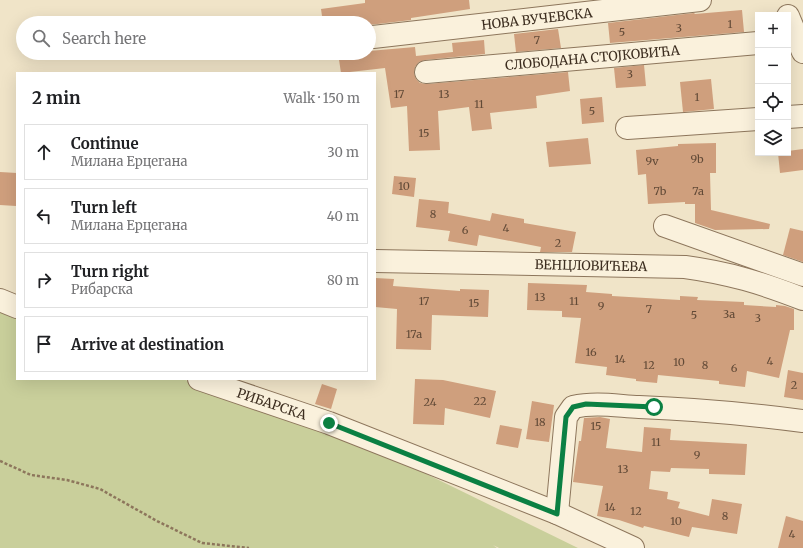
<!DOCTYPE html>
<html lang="en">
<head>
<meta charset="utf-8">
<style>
  body { margin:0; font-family:Merriweather,serif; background:#f2f2f2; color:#202124 }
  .controls { position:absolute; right:12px; top:12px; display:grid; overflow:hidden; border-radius:0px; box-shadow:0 4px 16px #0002 }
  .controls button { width:36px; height:36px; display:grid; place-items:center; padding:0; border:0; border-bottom:1px solid #e0e0e0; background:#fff; color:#202124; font:20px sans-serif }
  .stop { position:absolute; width:12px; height:12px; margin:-9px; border:3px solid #0b8043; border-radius:50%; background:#fff }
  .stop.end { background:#0b8043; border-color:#fff; box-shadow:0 1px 4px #0008 }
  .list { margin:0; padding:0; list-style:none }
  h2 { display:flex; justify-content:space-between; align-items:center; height:52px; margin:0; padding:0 16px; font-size:17px }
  h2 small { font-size:13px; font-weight:400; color:#757577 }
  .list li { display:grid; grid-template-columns:26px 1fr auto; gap:12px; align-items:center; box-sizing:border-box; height:56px; margin:0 8px 8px; padding:0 8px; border:1px solid #e0e0e0; border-radius:0px }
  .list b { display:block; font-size:15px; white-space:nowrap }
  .list p { margin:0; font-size:13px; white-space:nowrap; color:#757577 }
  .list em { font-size:13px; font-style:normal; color:#757577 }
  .icon { flex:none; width:22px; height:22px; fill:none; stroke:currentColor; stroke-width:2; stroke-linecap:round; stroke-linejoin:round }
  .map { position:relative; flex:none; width:803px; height:548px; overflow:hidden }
  .search { position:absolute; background:#fff; box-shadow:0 4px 16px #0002; left:16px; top:16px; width:360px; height:44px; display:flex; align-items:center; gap:10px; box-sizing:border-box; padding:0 14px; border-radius:22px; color:#757577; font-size:15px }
  .panel { position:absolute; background:#fff; box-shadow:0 4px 16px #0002; left:16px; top:72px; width:360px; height:308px; border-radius:0px }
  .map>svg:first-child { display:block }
</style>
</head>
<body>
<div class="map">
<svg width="803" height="548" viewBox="0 0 803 548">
  <rect width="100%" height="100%" fill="#f0e4c8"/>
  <path fill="#c9cf9b" d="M0,310L17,316V379H183L406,464L578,548H499L493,545L497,548H0Z"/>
  <g fill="#cf9f7d">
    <path d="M365,0H469L470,9L411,18V20L369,25V23H323L321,9L365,3Z"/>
    <path d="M742,10L744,32L610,43L608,23L694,13L695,14Z"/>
    <path d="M558,29L561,48L516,52L514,34Z"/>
    <path d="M484,40L485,54L425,60L419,62L415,67L414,73L416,79L420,83L427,84L568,72L570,91L536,96L537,108L490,113L492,129L472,131L469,107L438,111L440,150L409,151L407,106L391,108L385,68L341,73L338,53H369V51L415,47L416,56L453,52L452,43Z"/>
    <path d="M644,65L646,86L616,88L614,68Z"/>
    <path d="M711,79L714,109L683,112L680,82Z"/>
    <path d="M602,97L604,122L582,124L580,99Z"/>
    <path d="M588,138L591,164L549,167L546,142Z"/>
    <path d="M716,143V173H710L711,210L770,224L769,229L715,230L695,223V204H685V202L648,204L646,174L638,175L636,150L678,146V144Z"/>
    <path d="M803,149V170L780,173L778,153H788V151Z"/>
    <path d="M0,172L17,173L16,206L0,205Z"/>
    <path d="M394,176L416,178L414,197L392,194Z"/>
    <path d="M419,199L449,202L448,213L490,221L492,213L524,219V223L576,232L572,252H540L541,247L479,235L477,246L448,241L450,231L416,227Z"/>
    <path d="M790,228L803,231V262L783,255Z"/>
    <path d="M375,278L394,279L393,286L460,291V289L489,290L488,317L432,315L431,350L396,349L397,309L375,307Z"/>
    <path d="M528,283L587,285L586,292L612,294V296L680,300V296L698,297L697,300L744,302V305L776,307V305L785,306L794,309V330H790L779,378L747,371L745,387L719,384V381L658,375L657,383L636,381V379L606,375L607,367L575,363L581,318L562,317V311L527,310Z"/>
    <path d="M788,370L803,373V400L784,397Z"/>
    <path d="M415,379L443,380L496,391L490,418L445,408L444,425L413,424Z"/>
    <path d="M322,384L337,389L331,409L315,404Z"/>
    <path d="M532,401L554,405L549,442L526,439Z"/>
    <path d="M600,417L610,419L606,448L642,452L644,427L671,429L670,440L747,444L745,475L709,474V469L671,468L670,472L651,471L649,489L668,492L667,499L680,502L678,508L709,516L712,499L742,504L737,534L692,527L689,537L644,526L643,528L619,520L597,516L603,486L573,482L579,441H581L584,418Z"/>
    <path d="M500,425L522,429L518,448L496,444Z"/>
    <path d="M786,516L803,521V548H778Z"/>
  </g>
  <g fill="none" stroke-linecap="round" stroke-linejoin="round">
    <defs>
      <g id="minor">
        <path d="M788,16L803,52"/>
        <path id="s1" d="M373,37L700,0"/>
        <path id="s2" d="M426,72L758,43"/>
        <path d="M788,117L803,116"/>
        <path d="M627,128L758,119"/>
        <path d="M665,226L803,275"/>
        <path id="s3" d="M375,261L685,267C729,273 762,283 803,299"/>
        <path d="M0,300L17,307"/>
        <path id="s4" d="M199,379L329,423L557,513L633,548"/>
        <path d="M557,513L566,417L573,407C595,402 617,406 639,407C694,409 749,414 803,421"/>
      </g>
    </defs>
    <use href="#minor" stroke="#8d765c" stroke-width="24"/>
    <path stroke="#8d765c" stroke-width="2.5" stroke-dasharray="3 2" stroke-linecap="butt" d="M0,461L31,475L67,480L100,489L157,521L202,543L249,548"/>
    <use href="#minor" stroke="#faf1dc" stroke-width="22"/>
  </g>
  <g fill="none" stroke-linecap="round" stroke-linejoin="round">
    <path stroke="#0b8043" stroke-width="5" d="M329,423L557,514L566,417L573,407L586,404L654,407"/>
  </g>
  <g text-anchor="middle" stroke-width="3" stroke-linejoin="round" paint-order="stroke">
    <g font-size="11" fill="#624a37">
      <text x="730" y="28">1</text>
      <text x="679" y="32">3</text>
      <text x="622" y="36">5</text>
      <text x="537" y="44">7</text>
      <text x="630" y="78">3</text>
      <text x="399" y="98">17</text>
      <text x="444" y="98">13</text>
      <text x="697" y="101">1</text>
      <text x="479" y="108">11</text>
      <text x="592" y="115">5</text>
      <text x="424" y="137">15</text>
      <text x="697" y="163">9b</text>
      <text x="652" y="165">9v</text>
      <text x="404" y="190">10</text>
      <text x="660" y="195">7b</text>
      <text x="698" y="195">7a</text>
      <text x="433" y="218">8</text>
      <text x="506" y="232">4</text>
      <text x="465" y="234">6</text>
      <text x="558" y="247">2</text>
      <text x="540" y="301">13</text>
      <text x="424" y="305">17</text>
      <text x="574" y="305">11</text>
      <text x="474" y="307">15</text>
      <text x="601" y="310">9</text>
      <text x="649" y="313">7</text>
      <text x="729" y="318">3a</text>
      <text x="694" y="319">5</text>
      <text x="758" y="322">3</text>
      <text x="414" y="338">17a</text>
      <text x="591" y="356">16</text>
      <text x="620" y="363">14</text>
      <text x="770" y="365">4</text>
      <text x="679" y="366">10</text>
      <text x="649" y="369">12</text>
      <text x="705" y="369">8</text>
      <text x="734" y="372">6</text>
      <text x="794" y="389">2</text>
      <text x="480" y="405">22</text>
      <text x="430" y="406">24</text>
      <text x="540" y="426">18</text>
      <text x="596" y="430">15</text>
      <text x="656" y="446">11</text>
      <text x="697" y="459">9</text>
      <text x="623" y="473">13</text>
      <text x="610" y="511">14</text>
      <text x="636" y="515">12</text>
      <text x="725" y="520">8</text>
      <text x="676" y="525">10</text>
      <text x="792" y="538">4</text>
    </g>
    <g font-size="13" fill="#3d2e20" stroke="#f7eed8">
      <text dy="5" stroke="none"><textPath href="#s1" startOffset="165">НОВА ВУЧЕВСКА</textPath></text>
      <text dy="5" stroke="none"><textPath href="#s2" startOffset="167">СЛОБОДАНА СТОЈКОВИЋА</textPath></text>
      <text dy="5" stroke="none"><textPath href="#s3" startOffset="216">ВЕНЦЛОВИЋЕВА</textPath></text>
      <text dy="5" stroke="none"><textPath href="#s4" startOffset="77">РИБАРСКА</textPath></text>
    </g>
  </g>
</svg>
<div class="controls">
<button>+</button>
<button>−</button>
<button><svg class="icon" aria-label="locate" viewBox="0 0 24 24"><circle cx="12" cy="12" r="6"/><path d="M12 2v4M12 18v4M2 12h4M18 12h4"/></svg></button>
<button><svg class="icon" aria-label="layers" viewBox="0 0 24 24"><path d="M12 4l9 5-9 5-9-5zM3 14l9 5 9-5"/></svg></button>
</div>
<div class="stop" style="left:654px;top:407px"></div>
<div class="stop end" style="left:329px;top:423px"></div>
<div class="search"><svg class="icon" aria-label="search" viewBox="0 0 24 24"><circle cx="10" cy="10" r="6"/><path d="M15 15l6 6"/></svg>Search here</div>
<section class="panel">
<h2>2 min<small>Walk · 150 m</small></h2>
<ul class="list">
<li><svg class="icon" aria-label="ahead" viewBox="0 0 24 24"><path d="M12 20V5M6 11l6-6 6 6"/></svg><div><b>Continue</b><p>Милана Ерцегана</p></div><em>30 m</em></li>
<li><svg class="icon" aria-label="left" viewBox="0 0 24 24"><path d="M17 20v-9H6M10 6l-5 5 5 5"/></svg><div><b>Turn left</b><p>Милана Ерцегана</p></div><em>40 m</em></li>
<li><svg class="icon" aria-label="right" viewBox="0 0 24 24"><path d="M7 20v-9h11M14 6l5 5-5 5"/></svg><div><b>Turn right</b><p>Рибарска</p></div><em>80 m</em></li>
<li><svg class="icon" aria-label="arrive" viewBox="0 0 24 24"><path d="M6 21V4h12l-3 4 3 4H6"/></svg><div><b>Arrive at destination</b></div></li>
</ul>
</section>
</div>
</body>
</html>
